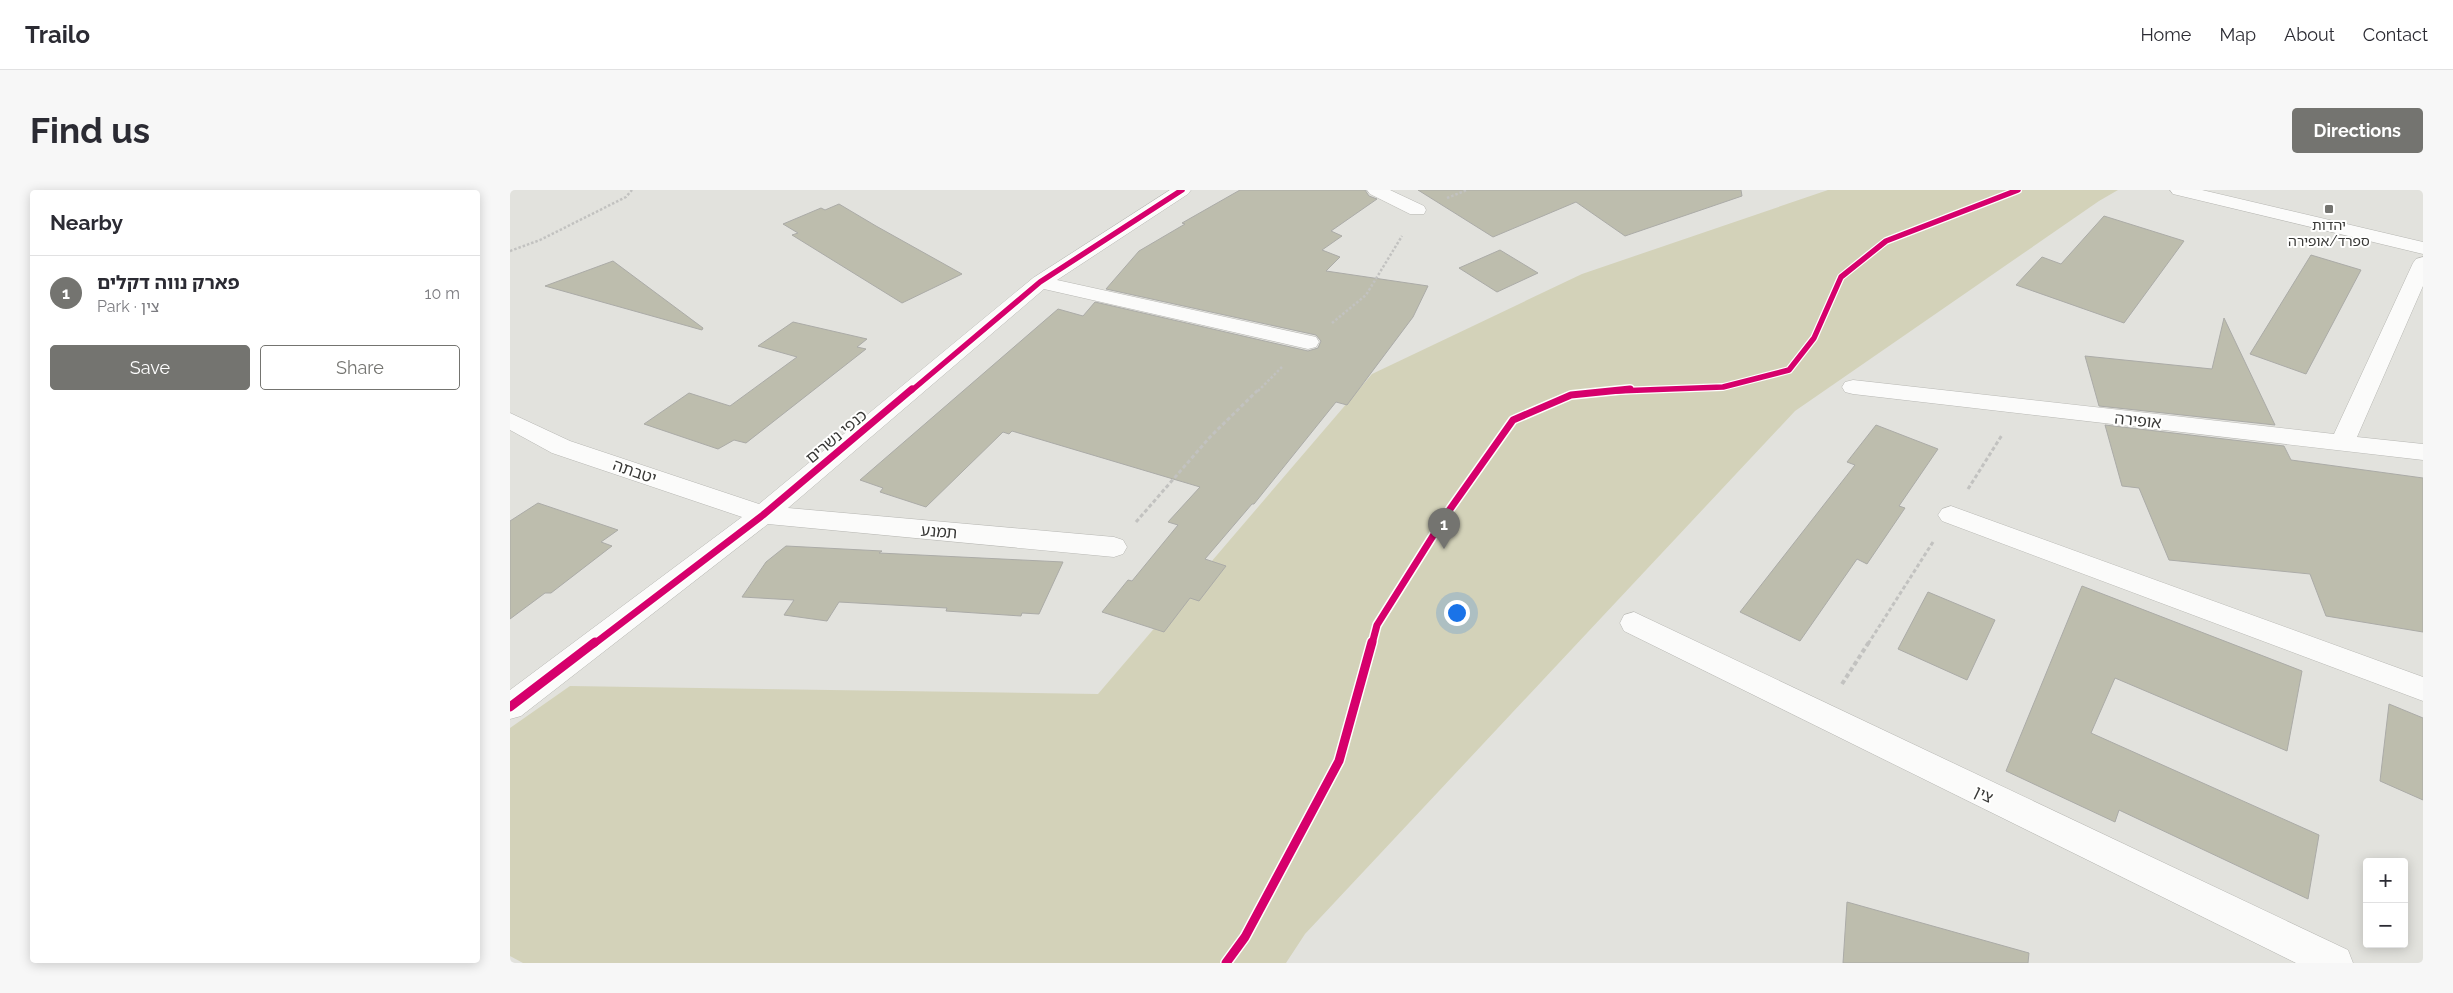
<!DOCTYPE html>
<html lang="en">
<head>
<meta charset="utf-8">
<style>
  body { margin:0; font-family:Raleway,"Noto Sans Hebrew",sans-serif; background:#f7f7f7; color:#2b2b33 }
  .controls { position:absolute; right:15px; bottom:15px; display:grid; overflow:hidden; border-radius:5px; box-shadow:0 2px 12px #0003 }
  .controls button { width:45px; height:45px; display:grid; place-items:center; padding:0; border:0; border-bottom:1px solid #e1e1e2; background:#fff; color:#2b2b33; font:25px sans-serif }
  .you { position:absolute; left:946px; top:422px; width:18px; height:18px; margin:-12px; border:4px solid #fff; border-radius:50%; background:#1a73e8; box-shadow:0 0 0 8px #1a73e833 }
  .badge { display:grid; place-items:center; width:32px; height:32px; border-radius:50%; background:#747470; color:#fff; font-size:16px; font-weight:700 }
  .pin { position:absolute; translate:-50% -41px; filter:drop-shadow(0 1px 2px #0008) }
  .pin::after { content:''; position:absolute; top:26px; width:18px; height:15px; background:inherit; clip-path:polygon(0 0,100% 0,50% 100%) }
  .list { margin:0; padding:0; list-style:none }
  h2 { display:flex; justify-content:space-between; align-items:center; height:65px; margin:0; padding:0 20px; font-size:21px }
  h2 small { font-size:16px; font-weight:400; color:#7c7c81 }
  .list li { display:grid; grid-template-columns:32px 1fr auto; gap:15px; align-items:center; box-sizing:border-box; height:75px; padding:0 20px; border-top:1px solid #e1e1e2 }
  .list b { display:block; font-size:19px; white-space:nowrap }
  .list p { margin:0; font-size:16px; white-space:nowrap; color:#7c7c81 }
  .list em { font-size:16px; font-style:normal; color:#7c7c81 }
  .actions { display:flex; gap:10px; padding:15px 20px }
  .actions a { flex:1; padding:11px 0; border:1px solid #747470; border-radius:5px; text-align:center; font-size:18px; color:#747470 }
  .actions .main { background:#747470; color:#fff }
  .map { position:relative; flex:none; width:1913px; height:773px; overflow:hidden; border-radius:5px }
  header { display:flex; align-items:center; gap:30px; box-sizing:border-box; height:70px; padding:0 25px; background:#fff; border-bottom:1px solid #e1e1e2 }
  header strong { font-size:24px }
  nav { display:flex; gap:28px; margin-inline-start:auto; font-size:18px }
  .intro { display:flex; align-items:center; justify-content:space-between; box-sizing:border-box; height:120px; padding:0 30px }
  h1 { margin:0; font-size:35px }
  .button { padding:12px 22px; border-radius:5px; background:#747470; color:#fff; font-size:18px; font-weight:700 }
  main { display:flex; gap:30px; padding:0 30px }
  aside { flex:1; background:#fff; border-radius:5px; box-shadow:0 2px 12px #0003 }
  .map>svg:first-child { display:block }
</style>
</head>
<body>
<header>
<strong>Trailo</strong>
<nav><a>Home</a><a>Map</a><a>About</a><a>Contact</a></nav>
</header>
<div class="intro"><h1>Find us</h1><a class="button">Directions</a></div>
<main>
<aside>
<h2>Nearby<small></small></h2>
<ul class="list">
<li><span class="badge">1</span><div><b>פארק נווה דקלים</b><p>Park · צין</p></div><em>10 m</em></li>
</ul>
<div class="actions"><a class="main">Save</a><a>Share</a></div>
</aside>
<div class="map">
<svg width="1913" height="773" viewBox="0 0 1913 773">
  <rect width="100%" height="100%" fill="#e2e2dd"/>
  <path fill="#d3d2b9" d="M1318,0H1608L1589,11L1285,221L795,744L776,773H13L0,766V538L60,496L588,504L862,184L1072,84Z"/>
  <g fill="#bdbdad" stroke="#ababa7">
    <path d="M730,0H855L859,6L867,9L821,41L832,46L812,60L830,67L816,81L918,96L903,127L837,215L826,212L744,314H742L695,369L716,376L689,411L680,408L654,442L592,422L618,390L622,391L668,335L658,332L690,297L502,241L499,244L493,242L416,317L370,302L373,298L350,290L548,119L573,126L585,112L798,161L808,158L811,151L806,145L596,99L629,61L675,34L672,33Z"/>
    <path d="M908,0H1231L1232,6L1115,46L1066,12L983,47Z"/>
    <path d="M329,14L366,36L452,84L392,113L282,45L288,43L273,34L311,18L315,20Z"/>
    <path d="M1594,26L1674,51L1614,133L1506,95L1532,67L1551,74Z"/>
    <path d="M990,60L1028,83L987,102L949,78Z"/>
    <path d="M1801,65L1851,80L1796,184L1740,164Z"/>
    <path d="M103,71L193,138L192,140L35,96Z"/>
    <path d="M1714,128L1765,235L1589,216L1575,166L1702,179Z"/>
    <path d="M283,132L357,149L347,157L356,159L236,253L224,250L208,259L134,234L179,203L220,216L287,167L248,156Z"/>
    <path d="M1366,235L1428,259L1389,316L1395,318L1357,374L1347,369L1290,451L1230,422L1345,275L1337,272Z"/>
    <path d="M1595,235L1774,256L1781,270L1913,288V442L1816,426L1800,384L1659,370L1629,298L1612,296Z"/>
    <path d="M28,313L108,340L91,352L102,356L41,403H35L0,429V331Z"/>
    <path d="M276,356L372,361L369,363L553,372L529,424L512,423L511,426L436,421L437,418L329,412L317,431L274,425L284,410L232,407L256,372Z"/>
    <path d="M1572,396L1792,481L1777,561L1605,488L1581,543L1809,645L1798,709L1609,620L1605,632L1496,581Z"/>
    <path d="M1418,402L1485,430L1457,490L1388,459Z"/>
    <path d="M1879,514L1913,528V610L1870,591Z"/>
    <path d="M1337,712L1519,763L1518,773H1333Z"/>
  </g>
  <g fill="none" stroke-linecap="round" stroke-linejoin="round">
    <defs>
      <g id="minor">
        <path d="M660,0H681L678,4L547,90L806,147L809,152L806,157L798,159L534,99L278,318L604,347L613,350L617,357L613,364L604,367L258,334L11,526L0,529V500L232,327L42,263L0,240V223L60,251L249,314L523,88Z"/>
        <path d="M857,0H880L914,16L916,20L914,24H900L860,4Z"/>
        <path d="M1660,0H1692L1913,52V64L1663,4Z"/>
        <path d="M1913,67V96L1847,247L1913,254V270L1343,204L1335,202L1332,197L1335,192L1343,190L1824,244L1903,73L1906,69Z"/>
        <path d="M1441,316L1913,487V511L1432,331L1428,325L1432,319Z"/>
        <path d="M1124,422L1838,760L1843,773H1786L1114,441L1110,433L1114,425Z"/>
      </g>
    </defs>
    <use href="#minor" stroke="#b7b7b3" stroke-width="1"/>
    <g stroke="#c2c2c0" stroke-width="2.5" stroke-dasharray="2.5 2" stroke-linecap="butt">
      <path d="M937,8L957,0"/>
      <path d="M0,61L30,50L116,7L122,0"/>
      <path d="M822,133L856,105L892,46"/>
      <path d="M748,201L772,177"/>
    </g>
    <g stroke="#c2c2c0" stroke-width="3" stroke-dasharray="4 2.5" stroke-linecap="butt">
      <path d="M1458,299L1492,245"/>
      <path d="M626,332L700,247L749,199"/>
      <path d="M1358,454L1423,352"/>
    </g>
    <path stroke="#c2c2c0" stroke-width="4" stroke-dasharray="4.5 3" stroke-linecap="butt" d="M1332,494L1359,452"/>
    <use href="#minor" fill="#fbfbfa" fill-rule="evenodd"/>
    <defs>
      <g id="cycleway-far2">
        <path d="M401,201L530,92L672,0"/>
        <path d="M1107,201L1213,197L1279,180L1304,148L1331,87L1376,51L1508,0"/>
      </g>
      <g id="cycleway-far1">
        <path d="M84,454L253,325L402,199"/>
        <path d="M862,454L867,435L938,322L1003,230L1061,205L1120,199"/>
      </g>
      <g id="cycleway">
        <path d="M0,517L85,452"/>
        <path d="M716,773L735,747L829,571L862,452"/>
      </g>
    </defs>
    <use href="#cycleway-far2" stroke="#fffffe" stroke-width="8"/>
    <use href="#cycleway-far1" stroke="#fffffe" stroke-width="10"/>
    <use href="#cycleway" stroke="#fffffe" stroke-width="12"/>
    <use href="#cycleway-far2" stroke="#d6006c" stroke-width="5.5"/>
    <use href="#cycleway-far1" stroke="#d6006c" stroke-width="7"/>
    <use href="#cycleway" stroke="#d6006c" stroke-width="9"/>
  </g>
  <rect fill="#747470" stroke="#fffffe" stroke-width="2" x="1814" y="14" width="10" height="10" rx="2.5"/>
  <g text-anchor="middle" stroke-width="4" stroke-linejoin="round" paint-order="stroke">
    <g font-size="14" fill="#383836" stroke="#fffffe">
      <text x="1819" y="40">יהדות<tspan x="1819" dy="16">ספרד/אופירה</tspan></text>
    </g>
    <g font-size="16" fill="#383836" stroke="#fffffe">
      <text transform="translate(1628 230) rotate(6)" y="6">אופירה</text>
      <text transform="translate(326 246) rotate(-40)" y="6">כנפי נשרים</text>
      <text transform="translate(125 281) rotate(19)" y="6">יטבתה</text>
      <text transform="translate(429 341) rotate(5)" y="6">תמנע</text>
      <text transform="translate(1474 604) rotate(26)" y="6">צין</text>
    </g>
  </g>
</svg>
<div class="controls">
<button>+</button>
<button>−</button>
</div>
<div class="you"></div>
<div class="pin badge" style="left:934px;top:359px">1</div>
</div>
</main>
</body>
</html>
